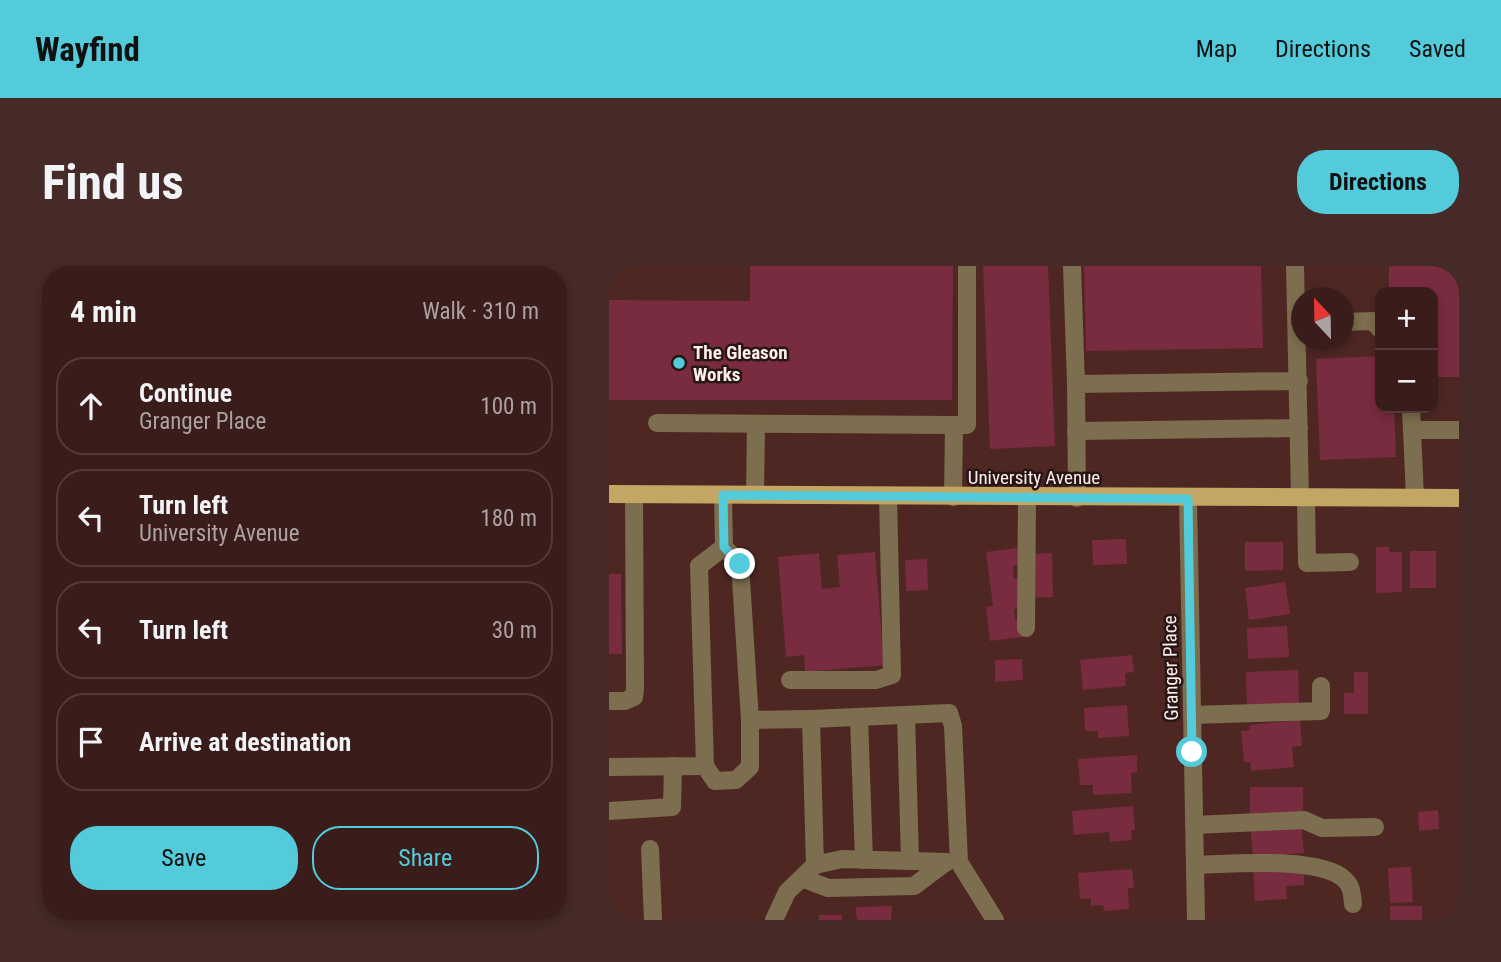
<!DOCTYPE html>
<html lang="en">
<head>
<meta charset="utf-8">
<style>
  body { margin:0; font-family:"Roboto Condensed",sans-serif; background:#452a27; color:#f1f3f6 }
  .controls { position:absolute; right:21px; top:21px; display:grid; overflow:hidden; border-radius:14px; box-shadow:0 4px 10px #0003 }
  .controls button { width:63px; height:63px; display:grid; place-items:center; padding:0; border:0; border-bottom:2px solid #543b39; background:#3a1d1a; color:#f1f3f6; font:35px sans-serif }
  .compass { position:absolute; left:682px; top:21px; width:63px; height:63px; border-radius:50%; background:#3a1d1a; box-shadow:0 4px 10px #0003; rotate:338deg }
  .stop { position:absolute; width:21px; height:21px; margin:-16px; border:5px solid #53cbda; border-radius:50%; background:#fff }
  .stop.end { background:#53cbda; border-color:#fff; box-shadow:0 2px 7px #0008 }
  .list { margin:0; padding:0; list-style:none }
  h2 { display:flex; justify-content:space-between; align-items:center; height:91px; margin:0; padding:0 28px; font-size:30px }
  h2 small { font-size:23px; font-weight:400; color:#aba2a2 }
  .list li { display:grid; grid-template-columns:46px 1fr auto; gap:21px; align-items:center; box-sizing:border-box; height:98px; margin:0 14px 14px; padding:0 14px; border:2px solid #543b39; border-radius:28px }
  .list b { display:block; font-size:26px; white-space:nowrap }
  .list p { margin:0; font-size:23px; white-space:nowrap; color:#aba2a2 }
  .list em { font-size:23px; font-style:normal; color:#aba2a2 }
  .actions { display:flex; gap:14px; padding:21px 28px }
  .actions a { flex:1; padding:16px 0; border:2px solid #53cbda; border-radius:28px; text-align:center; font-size:24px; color:#53cbda }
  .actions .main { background:#53cbda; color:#111 }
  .icon { flex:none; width:38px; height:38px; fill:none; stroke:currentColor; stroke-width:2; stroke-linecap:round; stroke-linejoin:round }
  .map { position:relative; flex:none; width:850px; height:654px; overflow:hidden; border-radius:28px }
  header { display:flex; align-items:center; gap:42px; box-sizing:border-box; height:98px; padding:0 35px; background:#53cbda; color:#111 }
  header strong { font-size:33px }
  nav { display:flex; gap:38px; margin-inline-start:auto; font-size:24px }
  .intro { display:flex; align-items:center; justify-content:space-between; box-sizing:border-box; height:168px; padding:0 42px }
  h1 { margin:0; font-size:49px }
  .button { padding:18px 32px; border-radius:28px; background:#53cbda; color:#111; font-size:24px; font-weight:700 }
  main { display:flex; gap:42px; padding:0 42px }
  aside { flex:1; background:#3a1d1a; border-radius:28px; box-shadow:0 4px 10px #0003 }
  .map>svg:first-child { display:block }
</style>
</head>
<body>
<header>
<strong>Wayfind</strong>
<nav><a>Map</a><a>Directions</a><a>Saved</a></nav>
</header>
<div class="intro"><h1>Find us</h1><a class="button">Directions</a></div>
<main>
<aside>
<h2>4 min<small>Walk · 310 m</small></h2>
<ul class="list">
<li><svg class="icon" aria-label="ahead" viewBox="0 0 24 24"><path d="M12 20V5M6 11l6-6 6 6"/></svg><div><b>Continue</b><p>Granger Place</p></div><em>100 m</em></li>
<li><svg class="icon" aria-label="left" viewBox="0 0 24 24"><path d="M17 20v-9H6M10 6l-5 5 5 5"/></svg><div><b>Turn left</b><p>University Avenue</p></div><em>180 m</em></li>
<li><svg class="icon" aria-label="left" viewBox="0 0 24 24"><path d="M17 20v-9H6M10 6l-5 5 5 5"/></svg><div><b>Turn left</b></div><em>30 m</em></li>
<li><svg class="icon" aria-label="arrive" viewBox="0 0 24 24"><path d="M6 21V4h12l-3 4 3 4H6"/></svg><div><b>Arrive at destination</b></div></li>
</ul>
<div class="actions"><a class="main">Save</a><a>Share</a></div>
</aside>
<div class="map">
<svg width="850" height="654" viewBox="0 0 850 654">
  <rect width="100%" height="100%" fill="#4e2723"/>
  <g fill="#792b40">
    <path d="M141,0H344L343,134H0V34L141,35Z"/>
    <path d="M374,0H439L446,180L381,183Z"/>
    <path d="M475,0H652L654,82L477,85Z"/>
    <path d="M780,0H850V111H824V26H780Z"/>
    <path d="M771,90V142H785L787,191L711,194L707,93Z"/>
    <path d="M517,273L518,298L484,299L483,274Z"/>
    <path d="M636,276H674V304L636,305Z"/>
    <path d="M767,281H780V286H793V326L767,327Z"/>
    <path d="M408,282L410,299L404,300L405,313L410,312L413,342L405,343L406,354L412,353L414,371L381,375L377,341L384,340L377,286Z"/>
    <rect x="801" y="285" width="26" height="37"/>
    <path d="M266,286L275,399L196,406L195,389L177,391L169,291L210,287L213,323L231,321L228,289Z"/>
    <path d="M443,287L444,331L424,332L423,288Z"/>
    <path d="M318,293L319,324L297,325L296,294Z"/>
    <path d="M0,308H12L13,388H0Z"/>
    <path d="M676,316L681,348L640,354L636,322Z"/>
    <path d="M678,360L680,391L639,393L638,362Z"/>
    <path d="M523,389L525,406L516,407L517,420L474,424L471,394Z"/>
    <path d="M413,393L414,414L386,416V394Z"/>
    <path d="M689,404L690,438L638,440L637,406Z"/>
    <path d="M745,406H759V448H735V427H745Z"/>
    <path d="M518,439L520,470L489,472V465H476L475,442Z"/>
    <path d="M691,454L693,480L683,481L685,501L642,505L641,496H635L632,465L641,464L640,459Z"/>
    <path d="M528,489V506L522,507L523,527L484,529V519H471L469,493Z"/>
    <rect x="641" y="521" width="53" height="29"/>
    <path d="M524,540L526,564H522L523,574L501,576L500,566L465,569L463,545Z"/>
    <path d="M829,544L830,563L810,565L809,546Z"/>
    <path d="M692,556L695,587L644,591L641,559Z"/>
    <path d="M802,601L804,636L781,637L779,602Z"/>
    <path d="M523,603L525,622H519L520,643L495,645L494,639L482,640V632L471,633L469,607Z"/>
    <path d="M644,603H695V619L677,620L678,633L646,635Z"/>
    <path d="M283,640L282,654H249L247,649V641Z"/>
    <rect x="781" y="640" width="32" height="14"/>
    <rect x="210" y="649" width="23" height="5"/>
  </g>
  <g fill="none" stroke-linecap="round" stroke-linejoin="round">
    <g stroke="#7c6e4e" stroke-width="18">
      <path d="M463,0L467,118"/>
      <path d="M686,0L691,231"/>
      <path d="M734,56L764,55L771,63"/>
      <path d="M802,142L806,231"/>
      <path d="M48,157L345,159"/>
      <path d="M805,164H850"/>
      <path d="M467,165L690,162"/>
      <path d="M114,229L115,281L131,298L141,454L202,453"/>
      <path d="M146,229L147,158"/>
      <path d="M344,231L345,159H358V0"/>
      <path d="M697,231L698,297L741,296"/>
      <path d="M468,232L467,118L690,115"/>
      <path d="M579,233L587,654"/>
      <path d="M417,362L418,231"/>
      <path d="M181,414H267L283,409L279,230"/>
      <path d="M0,435H16L25,431L26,422L25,229"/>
      <path d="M297,449L301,595"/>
      <path d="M583,449L712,445V420"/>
      <path d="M250,451L255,594"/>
      <path d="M96,500L106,515L127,514L141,501V454"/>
      <path d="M0,501L96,500L90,300L115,281"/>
      <path d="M0,545L63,541L64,500"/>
      <path d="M585,559L695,554L713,562L766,561"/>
      <path d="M41,583L44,654"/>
      <path d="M206,599L233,593L338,596"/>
      <path d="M586,599C620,598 710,590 735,613C743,620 743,628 744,638"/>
      <path d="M193,612L219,622L305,620L337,596"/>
      <path d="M165,654L178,626L206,599L202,453L340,447L344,460L350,596L386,654"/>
    </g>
    <path stroke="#c3a663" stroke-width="18" d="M0,228L850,232"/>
  </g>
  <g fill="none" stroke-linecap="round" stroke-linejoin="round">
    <path stroke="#53cbda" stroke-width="9" d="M131,298L115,281L114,229L579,233L583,486"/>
  </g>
  <circle fill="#53cbda" stroke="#281614" stroke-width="2.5" cx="70" cy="97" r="7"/>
  <g text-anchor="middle" stroke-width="5" stroke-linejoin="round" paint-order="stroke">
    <g font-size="19" font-weight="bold" fill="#fdedeb" stroke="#281614" text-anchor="start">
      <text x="84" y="93">The Gleason<tspan x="84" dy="22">Works</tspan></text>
    </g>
    <g font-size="19" fill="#fdedeb" stroke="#281614">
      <text x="425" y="218">University Avenue</text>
      <text transform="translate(561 402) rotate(-91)" y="7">Granger Place</text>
    </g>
  </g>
</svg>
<div class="controls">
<button>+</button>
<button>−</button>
</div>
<svg class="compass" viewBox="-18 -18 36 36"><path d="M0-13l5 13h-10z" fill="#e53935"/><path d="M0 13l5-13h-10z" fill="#aba2a2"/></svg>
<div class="stop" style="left:583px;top:486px"></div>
<div class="stop end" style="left:131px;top:298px"></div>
</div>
</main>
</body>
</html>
